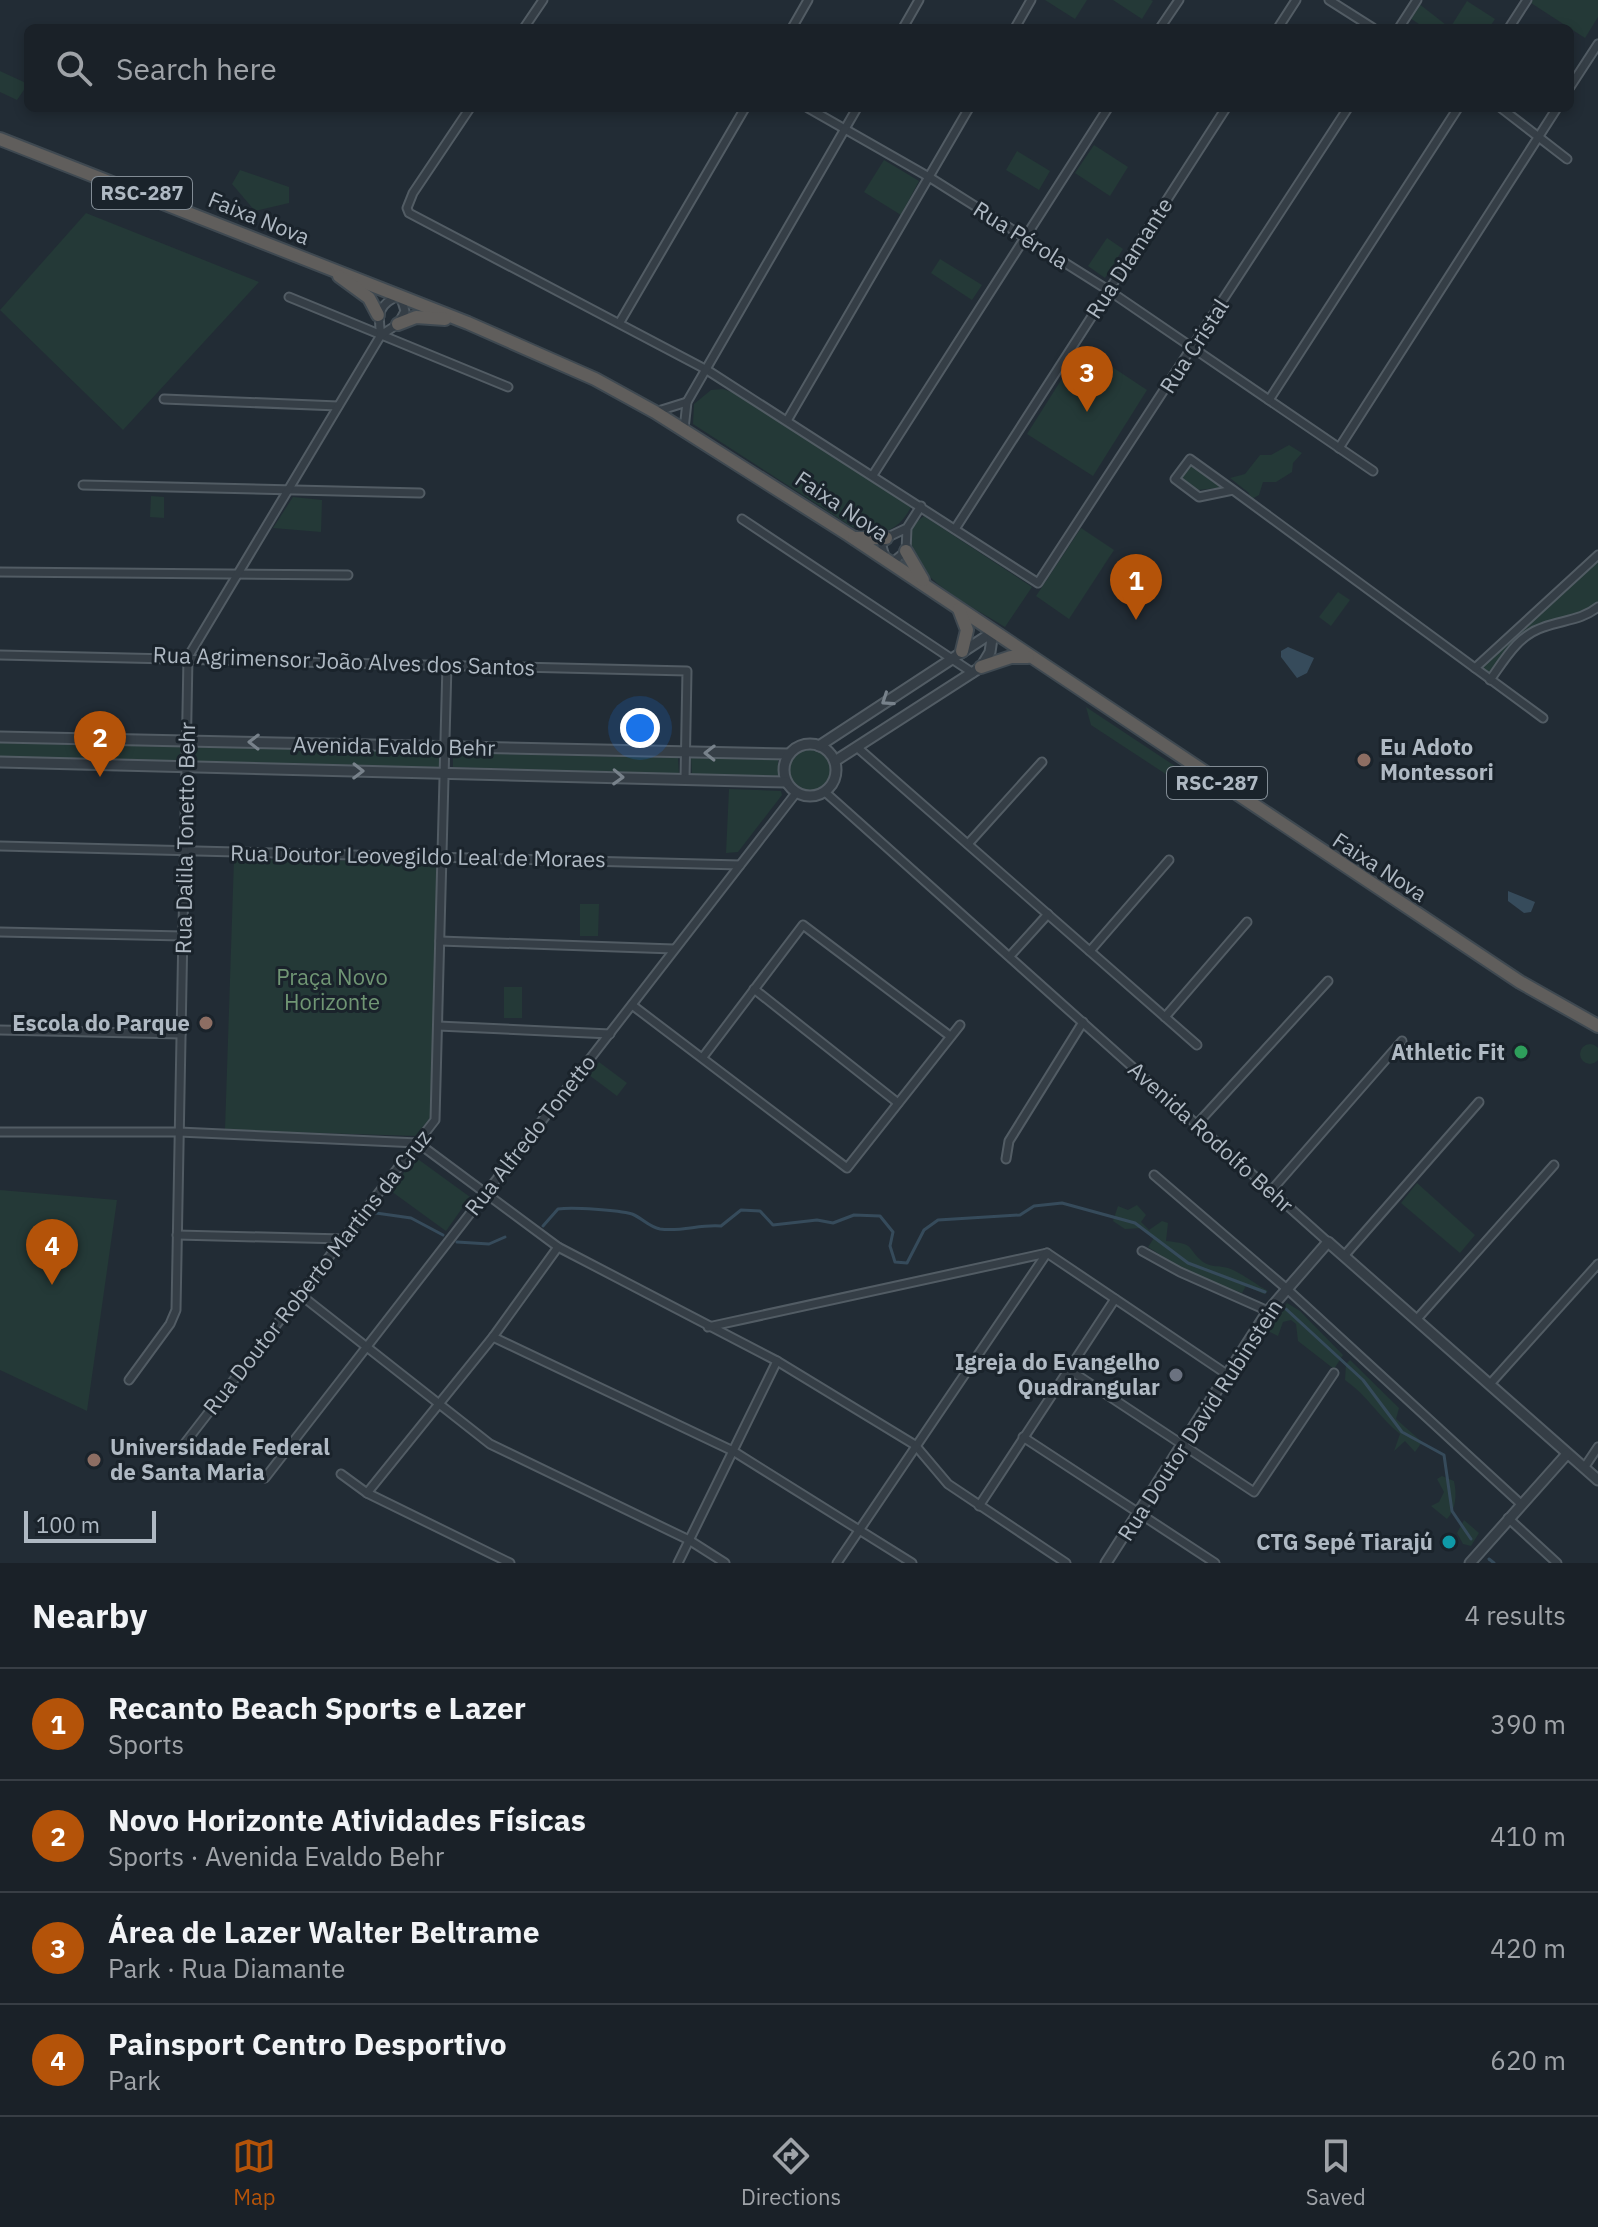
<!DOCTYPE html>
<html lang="en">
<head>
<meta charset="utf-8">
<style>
  body { margin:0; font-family:"IBM Plex Sans",sans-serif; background:#232930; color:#f1f3f6 }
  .scale { position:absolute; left:24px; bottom:20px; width:132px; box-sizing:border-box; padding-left:8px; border:4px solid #afb9c3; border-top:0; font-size:22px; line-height:28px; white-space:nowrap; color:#afb9c3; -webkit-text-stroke:6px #1a232b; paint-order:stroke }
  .you { position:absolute; left:640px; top:728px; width:28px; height:28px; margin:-20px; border:6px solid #fff; border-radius:50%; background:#1a73e8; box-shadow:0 0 0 12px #1a73e833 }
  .badge { display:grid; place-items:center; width:52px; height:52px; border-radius:50%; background:#b45309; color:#fff; font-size:26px; font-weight:700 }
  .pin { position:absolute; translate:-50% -66px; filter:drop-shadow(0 2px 4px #0008) }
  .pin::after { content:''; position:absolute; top:42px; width:28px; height:24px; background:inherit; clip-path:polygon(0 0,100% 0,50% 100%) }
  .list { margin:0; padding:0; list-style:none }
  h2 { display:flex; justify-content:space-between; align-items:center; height:104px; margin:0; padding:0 32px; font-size:34px }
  h2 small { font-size:26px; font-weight:400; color:#9fa3a8 }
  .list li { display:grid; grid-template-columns:52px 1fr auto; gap:24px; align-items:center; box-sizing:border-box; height:112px; padding:0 32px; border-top:2px solid #383e45 }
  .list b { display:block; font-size:30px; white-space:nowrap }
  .list p { margin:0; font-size:26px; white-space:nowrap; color:#9fa3a8 }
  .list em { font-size:26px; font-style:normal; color:#9fa3a8 }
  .icon { flex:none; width:44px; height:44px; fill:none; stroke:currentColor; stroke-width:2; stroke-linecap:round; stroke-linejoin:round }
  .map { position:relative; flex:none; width:1598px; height:1563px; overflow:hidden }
  .search { position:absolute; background:#1a2128; box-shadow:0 4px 12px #0003; left:24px; right:24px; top:24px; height:88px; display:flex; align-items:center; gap:20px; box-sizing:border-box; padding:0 28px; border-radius:12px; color:#9fa3a8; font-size:30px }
  .sheet { height:552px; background:#1a2128 }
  nav { display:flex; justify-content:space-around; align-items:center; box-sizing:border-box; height:112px; border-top:2px solid #383e45; background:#1a2128; font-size:22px; color:#9fa3a8 }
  nav a { display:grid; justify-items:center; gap:4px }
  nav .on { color:#b45309 }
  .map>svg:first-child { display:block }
</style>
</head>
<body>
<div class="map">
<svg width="1598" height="1563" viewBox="0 0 1598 1563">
  <rect width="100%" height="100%" fill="#222c35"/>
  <g fill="#243937">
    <path d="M1045,0H1087L1075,19Z"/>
    <path d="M1113,0H1151L1153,1L1142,19Z"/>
    <path d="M1532,0H1598V17L1585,38L1531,3Z"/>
    <path d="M1467,1L1495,19L1489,28H1425L1410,18L1418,3L1450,28Z"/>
    <path d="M0,71L28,84L17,100L0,92Z"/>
    <path d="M1094,145L1128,167L1110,196L1075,173Z"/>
    <path d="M1017,151L1050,171L1039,190L1006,170Z"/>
    <path d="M884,160L919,181L901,215L864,192Z"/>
    <path d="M240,170L289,187V203L255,211L232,184Z"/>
    <path d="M86,213L259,282L123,430L0,310Z"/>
    <path d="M1107,238L1123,249L1105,278L1088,266Z"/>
    <path d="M940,259L982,285L972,300L931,273Z"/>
    <path d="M1082,347L1147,390L1093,476L1027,434Z"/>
    <path d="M723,389L737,394L911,507C897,533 879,538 852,527L693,424L694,404L711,390Z"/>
    <path d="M1289,445L1302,453L1293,463L1292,472L1276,482H1263L1259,495L1250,500L1249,493L1230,478L1245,474L1260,455H1271Z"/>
    <path d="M1191,465L1219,486L1218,488L1198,490L1182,478Z"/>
    <path d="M151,496L164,497V518L150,517Z"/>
    <path d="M293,497L322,500L321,532L273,528Z"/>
    <path d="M924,516L1032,587L1005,627C977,609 868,556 924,516Z"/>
    <path d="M1081,528L1114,550L1069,619L1036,596Z"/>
    <path d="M1598,560V602C1580,618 1559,615 1539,624C1516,634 1503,654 1489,673L1482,668Z"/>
    <path d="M1338,592L1350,600L1331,626L1319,617Z"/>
    <path d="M1086,707L1205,786L1187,788L1091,725Z"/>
    <path d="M0,743L182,747L181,762L0,758Z"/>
    <path d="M193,746L439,752V767L192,761Z"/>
    <circle cx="810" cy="770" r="21"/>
    <path d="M453,753L678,758L679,774L453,767Z"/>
    <path d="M691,758L778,760V776L692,775Z"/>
    <path d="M729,789L781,791L782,795L738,852L726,853Z"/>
    <path d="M234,859L438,862L430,1118L416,1136L225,1130Z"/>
    <path d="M580,904H599L598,936H580Z"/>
    <rect x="504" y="987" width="18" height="31"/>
    <circle cx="1590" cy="1054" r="10"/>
    <path d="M599,1062L627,1083L617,1096L589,1075Z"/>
    <path d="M415,1157L470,1197L446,1231L391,1191Z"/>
    <path d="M1417,1183L1475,1235L1460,1253L1401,1203Z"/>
    <path d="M0,1190L117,1200L87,1411L0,1370Z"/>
    <path d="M1137,1205L1146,1215L1141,1222L1149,1230L1162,1221L1168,1223L1166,1241C1197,1244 1185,1247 1203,1262C1212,1268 1219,1265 1228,1268C1242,1273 1255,1284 1268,1291L1264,1294L1246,1286L1242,1293L1188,1273L1148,1247L1154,1238L1143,1228L1125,1229L1113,1221L1118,1206L1128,1210Z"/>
    <path d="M1287,1303L1300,1311L1343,1355L1334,1369L1298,1341L1296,1324L1291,1320L1283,1322L1278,1336L1268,1331Z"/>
    <path d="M1350,1360L1399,1408L1396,1419L1422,1442L1415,1452L1405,1441L1394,1451L1400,1434C1379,1417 1368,1396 1345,1380L1346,1364Z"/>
    <path d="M1442,1476L1454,1481C1457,1494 1456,1510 1447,1519L1431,1506L1439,1502L1444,1492L1437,1479Z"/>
    <path d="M1464,1520L1479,1533L1471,1546L1463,1544L1457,1533Z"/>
  </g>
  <g fill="#364b5b">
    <path d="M1288,647L1314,658L1307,673L1297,678L1281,657V651Z"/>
    <path d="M1508,891L1535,902L1531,912L1524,913L1508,901Z"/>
  </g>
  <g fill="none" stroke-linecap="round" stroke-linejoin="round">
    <g stroke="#364b5b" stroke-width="3">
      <path d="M376,1213L411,1218L443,1235"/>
      <path d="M543,1226L558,1209C573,1207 618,1210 632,1214C642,1218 649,1227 660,1229C682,1232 700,1224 721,1226L741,1210L760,1211L773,1225L817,1220L833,1223L854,1215L880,1216L893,1232L890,1246L895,1262L907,1263L924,1230L938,1220L1020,1215L1034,1206L1062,1203L1135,1223L1188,1263L1265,1292"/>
      <path d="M457,1242L489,1244L505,1237"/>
      <path d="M1286,1309L1363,1380L1402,1432L1444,1455L1452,1511L1471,1539"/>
      <path d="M1489,1559L1494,1563"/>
    </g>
    <defs>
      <g id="minor">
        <path d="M1329,0L1373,28"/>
        <path d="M524,28L543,0"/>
        <path d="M792,28L808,0"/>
        <path d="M903,28L919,0"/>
        <path d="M1015,28L1031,0"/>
        <path d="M1160,28L1179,0"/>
        <path d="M1278,28L1296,0"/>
        <path d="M1399,28L1417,0"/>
        <path d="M1509,28L1527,0"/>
        <path d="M1570,87L1598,44"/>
        <path d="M470,108L413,193L407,208L409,213L707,370L1038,583L1348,108"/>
        <path d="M808,108L929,177L1108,290L1373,471"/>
        <path d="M1501,108L1567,159"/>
        <path d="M289,297L508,387"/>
        <path d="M620,322L745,108"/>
        <path d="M164,399L338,406"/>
        <path d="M1269,400L1458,108"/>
        <path d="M655,412L687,402"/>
        <path d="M788,419L969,108"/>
        <path d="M684,429L687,402L857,108"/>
        <path d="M1339,448L1557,108"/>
        <path d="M873,475L1108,108"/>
        <path d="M83,485L420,493"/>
        <path d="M1233,490L1199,497L1175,479L1190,459L1233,490L1543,718"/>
        <path d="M742,519L973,673"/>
        <path d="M907,528L906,551L894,561L886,560L882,546L886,538L907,528L921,506"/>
        <path d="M955,529L1226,108"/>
        <path d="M0,572L348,575"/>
        <path d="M0,655L687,671L685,779"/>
        <path d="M1475,668L1598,555"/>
        <path d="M1490,680C1505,659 1518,635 1544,627C1563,620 1582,620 1598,607"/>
        <path d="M859,749L1197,1045"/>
        <path d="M825,792L1328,1242"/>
        <path d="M968,844L1042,762"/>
        <path d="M0,846L740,865"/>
        <path d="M0,932L183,936"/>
        <path d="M440,941L674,949"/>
        <path d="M1090,951L1169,860"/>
        <path d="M1010,956L1048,914"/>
        <path d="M754,989L898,1103"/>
        <path d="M632,1005L847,1168L960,1025"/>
        <path d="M1165,1017L1247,922"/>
        <path d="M438,1026L610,1034"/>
        <path d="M0,1030L181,1034"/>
        <path d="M703,1057L803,925L950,1036"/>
        <path d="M1197,1124L1328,981"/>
        <path d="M0,1132H179L418,1143L558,1247L777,1361L915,1445L948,1484L1066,1563"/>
        <path d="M1006,1159L1009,1141L1083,1022"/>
        <path d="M1154,1175L1287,1289L1521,1504"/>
        <path d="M1270,1192L1402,1041"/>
        <path d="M177,1235L344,1239"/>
        <path d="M1142,1251L1180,1272L1268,1311"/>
        <path d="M1344,1256L1479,1102"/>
        <path d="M302,1296L490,1444L689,1540L725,1563"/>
        <path d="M1417,1319L1554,1165"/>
        <path d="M708,1327L1047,1253L1228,1375"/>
        <path d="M493,1337L733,1451L912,1563"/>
        <path d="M1068,1369L1254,1492L1334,1373"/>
        <path d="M129,1380L170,1324L176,1310L188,657L381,335L398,324L405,311L400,295C379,304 377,313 381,335"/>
        <path d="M1490,1384L1598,1264"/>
        <path d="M1023,1437L1215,1563"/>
        <path d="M185,1443L435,1120L447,664"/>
        <path d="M1584,1468L1598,1447"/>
        <path d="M341,1474L367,1493L510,1563"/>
        <path d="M265,1478L796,793"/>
        <path d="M367,1493L493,1337L558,1247"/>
        <path d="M979,1506L1115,1299"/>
        <path d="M1508,1518L1557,1563"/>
        <path d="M678,1563L777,1361"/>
        <path d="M837,1563L1047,1253"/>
      </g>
      <g id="tertiary">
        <path d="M0,737L788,754"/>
        <circle cx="810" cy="770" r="26"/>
        <path d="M819,746L993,632"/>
        <path d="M835,761L981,667L990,652L993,632"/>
        <path d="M0,762L786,782"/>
        <path d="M1106,1563L1268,1311L1328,1242L1598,1480"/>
        <path d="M1470,1563L1567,1454"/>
      </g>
      <g id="trunk">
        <path d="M0,139L468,323L595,379L655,412L849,535L1520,982L1598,1026"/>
        <path d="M339,276L369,298L378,315"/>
        <path d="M398,324L416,317L445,319"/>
        <path d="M854,538H886"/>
        <path d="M906,551L923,580"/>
        <path d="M959,609L967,630L962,651"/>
        <path d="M981,667L1011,657H1028"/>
      </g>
    </defs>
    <use href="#minor" stroke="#525c64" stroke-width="11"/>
    <use href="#tertiary" stroke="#525c64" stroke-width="13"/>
    <use href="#trunk" stroke="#3f4951" stroke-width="16"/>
    <use href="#minor" stroke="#353e46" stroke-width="7"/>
    <use href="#tertiary" stroke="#353e46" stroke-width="9"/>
    <use href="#trunk" stroke="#605e5c" stroke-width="12"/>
  </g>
  <defs><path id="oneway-chevron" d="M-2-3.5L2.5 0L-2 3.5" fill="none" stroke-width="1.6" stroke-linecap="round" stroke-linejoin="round" transform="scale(2)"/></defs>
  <g stroke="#78828b">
    <use href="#oneway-chevron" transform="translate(887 700) rotate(146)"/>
    <use href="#oneway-chevron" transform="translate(254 742) rotate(-179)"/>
    <use href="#oneway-chevron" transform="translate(710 753) rotate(-179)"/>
    <use href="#oneway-chevron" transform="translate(358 771) rotate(1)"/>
    <use href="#oneway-chevron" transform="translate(618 777) rotate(2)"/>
  </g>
  <g fill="#8d6e63" stroke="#1a232b" stroke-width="3">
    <circle cx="1364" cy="760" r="8"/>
    <circle cx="206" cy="1023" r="8"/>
    <circle cx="94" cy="1460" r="8"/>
  </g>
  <circle fill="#2e9e5b" stroke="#1a232b" stroke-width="3" cx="1521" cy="1052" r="8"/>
  <circle fill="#6b7280" stroke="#1a232b" stroke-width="3" cx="1176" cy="1375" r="8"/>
  <circle fill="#0f9aa8" stroke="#1a232b" stroke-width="3" cx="1449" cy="1542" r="8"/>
  <g text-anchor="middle" stroke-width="6" stroke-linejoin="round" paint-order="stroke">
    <g fill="#1a232b" stroke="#828c95" stroke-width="2">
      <rect x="92" y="177" width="100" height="32" rx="6"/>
      <rect x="1167" y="767" width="100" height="32" rx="6"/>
    </g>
    <g font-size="20" font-weight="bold" fill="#afb9c3">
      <text x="142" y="200">RSC-287</text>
      <text x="1217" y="790">RSC-287</text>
    </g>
    <g font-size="22" fill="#afb9c3" stroke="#1a232b">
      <text transform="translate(259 218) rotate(22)" y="8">Faixa Nova</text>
      <text transform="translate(1021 235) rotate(32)" y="8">Rua Pérola</text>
      <text transform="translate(1129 258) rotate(-57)" y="8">Rua Diamante</text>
      <text transform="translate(1194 346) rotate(-57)" y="8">Rua Cristal</text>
      <text transform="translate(842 506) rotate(34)" y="8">Faixa Nova</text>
      <text transform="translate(344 661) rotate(2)" y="8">Rua Agrimensor João Alves dos Santos</text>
      <text transform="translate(394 746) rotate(1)" y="8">Avenida Evaldo Behr</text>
      <text transform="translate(185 838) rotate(-89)" y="8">Rua Dalila Tonetto Behr</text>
      <text transform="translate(418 856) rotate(1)" y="8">Rua Doutor Leovegildo Leal de Moraes</text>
      <text transform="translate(1380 867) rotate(33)" y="8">Faixa Nova</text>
      <text transform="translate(530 1135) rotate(-52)" y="8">Rua Alfredo Tonetto</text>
      <text transform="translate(1211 1137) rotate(42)" y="8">Avenida Rodolfo Behr</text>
      <text transform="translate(317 1272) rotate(-52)" y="8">Rua Doutor Roberto Martins da Cruz</text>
      <text transform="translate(1200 1420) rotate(-57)" y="8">Rua Doutor David Rubinstein</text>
    </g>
    <g font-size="22" font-weight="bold" fill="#afb9c3" stroke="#1a232b" text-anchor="end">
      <text x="1380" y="755" text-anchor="start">Eu Adoto<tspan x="1380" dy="25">Montessori</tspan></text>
      <text x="190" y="1031">Escola do Parque</text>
      <text x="1505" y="1060">Athletic Fit</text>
      <text x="1160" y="1370">Igreja do Evangelho<tspan x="1160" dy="25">Quadrangular</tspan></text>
      <text x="110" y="1455" text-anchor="start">Universidade Federal<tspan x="110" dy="25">de Santa Maria</tspan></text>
      <text x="1433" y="1550">CTG Sepé Tiarajú</text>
    </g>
    <g font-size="22" fill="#709674" stroke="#1a232b">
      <text x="332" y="985">Praça Novo<tspan x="332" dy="25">Horizonte</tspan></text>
    </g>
  </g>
</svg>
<div class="scale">100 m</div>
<div class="you"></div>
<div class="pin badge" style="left:1136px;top:620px">1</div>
<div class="pin badge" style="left:100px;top:777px">2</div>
<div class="pin badge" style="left:1087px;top:412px">3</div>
<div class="pin badge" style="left:52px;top:1285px">4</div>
<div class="search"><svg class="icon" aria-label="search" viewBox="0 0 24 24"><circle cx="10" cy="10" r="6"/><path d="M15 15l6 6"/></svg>Search here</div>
</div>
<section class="sheet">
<h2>Nearby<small>4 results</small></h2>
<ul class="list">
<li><span class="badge">1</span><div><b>Recanto Beach Sports e Lazer</b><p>Sports</p></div><em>390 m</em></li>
<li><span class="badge">2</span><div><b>Novo Horizonte Atividades Físicas</b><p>Sports · Avenida Evaldo Behr</p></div><em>410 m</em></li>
<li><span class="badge">3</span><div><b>Área de Lazer Walter Beltrame</b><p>Park · Rua Diamante</p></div><em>420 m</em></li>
<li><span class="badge">4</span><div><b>Painsport Centro Desportivo</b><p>Park</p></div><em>620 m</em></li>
</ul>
</section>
<nav>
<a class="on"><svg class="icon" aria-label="map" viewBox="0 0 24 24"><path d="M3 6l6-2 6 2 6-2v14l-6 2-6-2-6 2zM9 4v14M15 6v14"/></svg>Map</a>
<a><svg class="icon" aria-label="directions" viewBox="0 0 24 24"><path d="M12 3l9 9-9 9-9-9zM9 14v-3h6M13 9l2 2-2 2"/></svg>Directions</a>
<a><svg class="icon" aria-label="saved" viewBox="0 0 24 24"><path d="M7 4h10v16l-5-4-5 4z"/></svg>Saved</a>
</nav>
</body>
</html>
